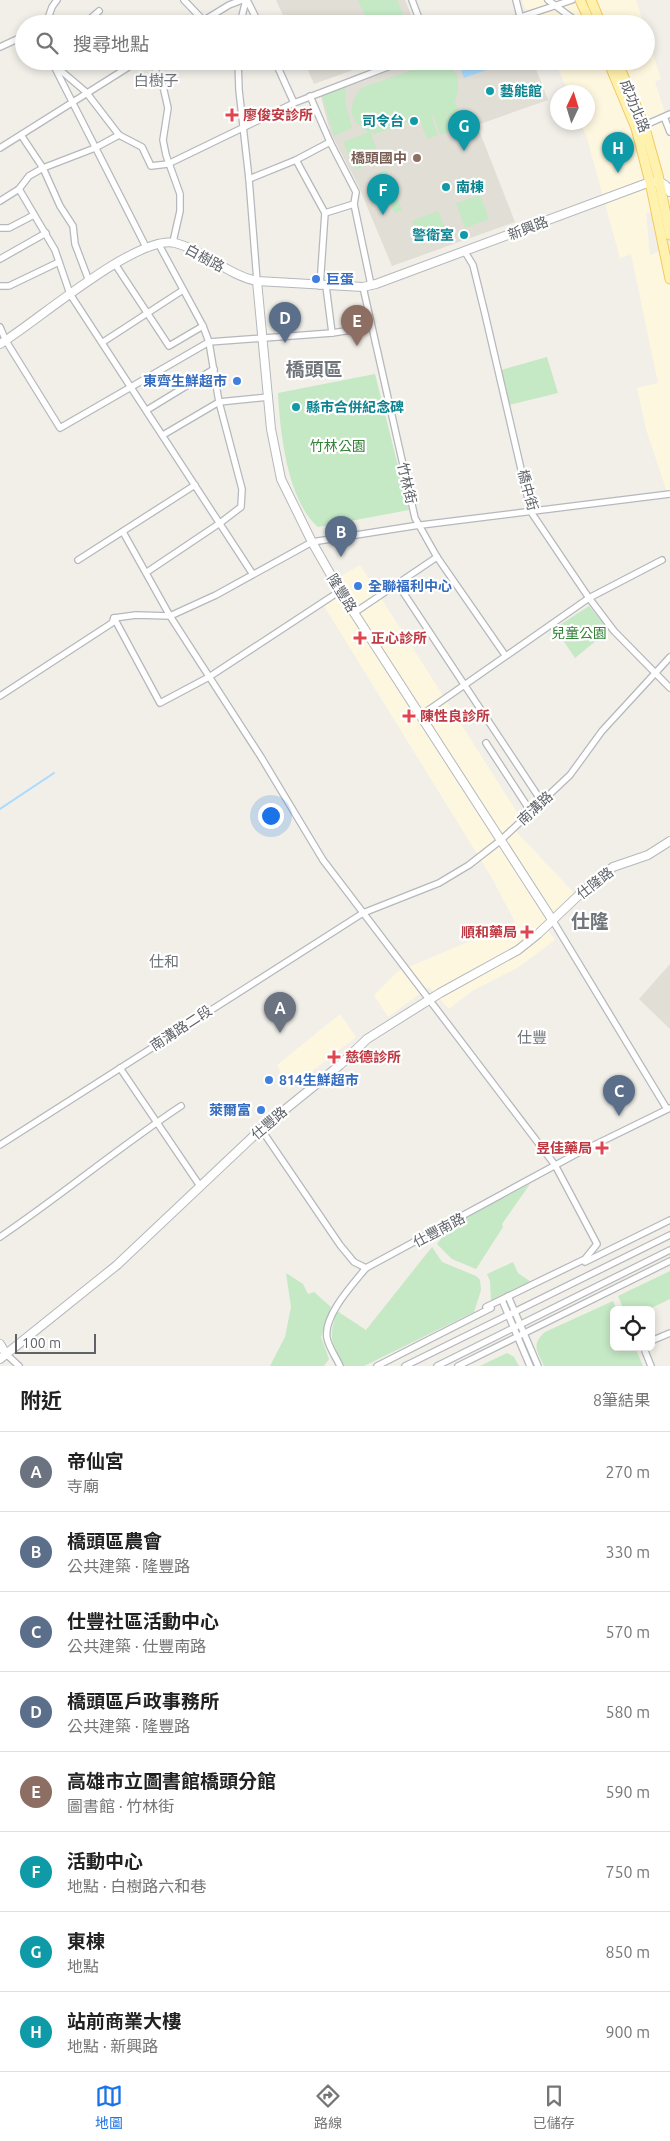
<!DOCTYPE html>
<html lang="zh-TW">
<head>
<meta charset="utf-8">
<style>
  body { margin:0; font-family:Ubuntu,"Noto Sans TC",sans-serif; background:#f6f6f6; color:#222 }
  .controls { position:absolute; right:15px; bottom:15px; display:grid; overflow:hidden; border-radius:8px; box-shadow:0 2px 8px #0003 }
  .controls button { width:45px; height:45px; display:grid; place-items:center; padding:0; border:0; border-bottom:1px solid #e0e0e0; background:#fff; color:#222; font:25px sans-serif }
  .compass { position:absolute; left:550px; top:85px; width:45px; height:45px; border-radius:50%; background:#fff; box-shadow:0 2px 8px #0003; rotate:4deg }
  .scale { position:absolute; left:15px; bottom:12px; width:81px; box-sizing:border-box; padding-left:5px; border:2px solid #5f6368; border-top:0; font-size:14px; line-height:18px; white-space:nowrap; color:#5f6368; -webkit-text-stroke:4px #fff; paint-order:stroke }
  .you { position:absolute; left:270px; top:815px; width:18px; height:18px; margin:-12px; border:4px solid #fff; border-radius:50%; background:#1a73e8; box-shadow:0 0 0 8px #1a73e833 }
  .badge { display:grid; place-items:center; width:32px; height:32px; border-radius:50%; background:#1a73e8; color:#fff; font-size:16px; font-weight:700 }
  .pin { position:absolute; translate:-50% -41px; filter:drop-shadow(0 1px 2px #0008) }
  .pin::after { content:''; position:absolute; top:26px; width:18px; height:15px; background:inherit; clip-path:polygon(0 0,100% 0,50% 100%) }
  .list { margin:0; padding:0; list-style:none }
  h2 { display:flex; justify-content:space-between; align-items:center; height:65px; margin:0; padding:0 20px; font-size:21px }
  h2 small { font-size:16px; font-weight:400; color:#767676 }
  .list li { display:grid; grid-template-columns:32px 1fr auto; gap:15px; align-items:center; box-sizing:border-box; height:80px; padding:0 20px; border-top:1px solid #e0e0e0 }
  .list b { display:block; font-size:19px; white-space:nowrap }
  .list p { margin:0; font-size:16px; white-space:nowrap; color:#767676 }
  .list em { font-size:16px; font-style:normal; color:#767676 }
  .icon { flex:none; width:28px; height:28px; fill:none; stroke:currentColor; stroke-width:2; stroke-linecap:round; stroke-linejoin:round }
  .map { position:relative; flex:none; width:670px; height:1366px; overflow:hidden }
  .search { position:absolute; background:#fff; box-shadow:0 2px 8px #0003; left:15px; right:15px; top:15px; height:55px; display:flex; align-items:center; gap:12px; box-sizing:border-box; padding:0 18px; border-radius:28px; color:#767676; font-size:19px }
  .sheet { height:705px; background:#fff }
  nav { display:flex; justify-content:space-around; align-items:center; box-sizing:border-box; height:70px; border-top:1px solid #e0e0e0; background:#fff; font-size:14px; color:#767676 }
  nav a { display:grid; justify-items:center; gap:2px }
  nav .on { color:#1a73e8 }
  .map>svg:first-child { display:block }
</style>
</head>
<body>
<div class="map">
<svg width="670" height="1366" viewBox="0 0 670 1366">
  <rect width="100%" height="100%" fill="#f1efe8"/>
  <g fill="#fef7e0">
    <path d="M522,0H636L644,24H530Z"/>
    <path d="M646,32L661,79L655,82L670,128V210L646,213L650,255L670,247V501L646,429L637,388L658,383L631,254L620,258L587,138L580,123L588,122V92H568L555,61H646Z"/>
    <path d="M360,565L520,817L512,827L575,894L544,924L555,940L517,968L472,991L449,1009L429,987L388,1017L374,995L397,972L515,922L492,878L324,606L346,591L337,578Z"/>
    <path d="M340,1014L356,1037L288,1090L277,1065Z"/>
  </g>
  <g fill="#e1ded6">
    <path d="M276,0H405L415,24H287Z"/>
    <path d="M304,61H378L314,84Z"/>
    <path d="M416,61H533L548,100L477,125L515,222L392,266L358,185L330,132L320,93Z"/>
    <path d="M670,964V1029L639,999Z"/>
  </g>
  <g fill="#c5e8c5">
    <path d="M358,0H397L407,24H369Z"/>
    <path d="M436,61L446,63L458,76V88L455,103L465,124L453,129L445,111L451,131L441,135L433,115H431L438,135L427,139L419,118L375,134L370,132L381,160L355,170L343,142L369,132C348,122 347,104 362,88Z"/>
    <path d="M343,86L346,88L345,101L352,128L334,136L322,95Z"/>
    <path d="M386,170L402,210L394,213L378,173Z"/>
    <path d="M480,195L489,219L465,228L456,203Z"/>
    <path d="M438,211L448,235L422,245L412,221Z"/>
    <path d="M547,357L558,393L509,405L501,370Z"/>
    <path d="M375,374L409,510L318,527C287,500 280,432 278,393Z"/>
    <path d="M589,606L609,630L575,658L555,628Z"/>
    <path d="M530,1184L502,1224L503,1227L476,1269L452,1259L437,1244L451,1225Z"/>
    <path d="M432,1247L442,1262L476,1276L480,1280L481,1290L474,1312L364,1366H344C331,1340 328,1340 337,1311L366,1330Z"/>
    <path d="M513,1262L518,1273L531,1282L491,1301L490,1281L487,1274Z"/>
    <path d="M670,1271V1299L647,1310H624L618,1296Z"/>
    <path d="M286,1273L303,1284L308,1294L314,1292L331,1307L321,1337L329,1359L324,1366H270L285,1337L291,1307Z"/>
    <path d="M613,1301L617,1310H614V1347H635L643,1366H544C537,1350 531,1345 545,1332Z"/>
    <path d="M507,1353L514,1357L519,1366H480Z"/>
  </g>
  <path fill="#aadaff" d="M458,61H511L464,78Z"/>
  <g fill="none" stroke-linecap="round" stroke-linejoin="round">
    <path stroke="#aadaff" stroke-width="2" d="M0,809L54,773"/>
    <defs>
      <g id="minor">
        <path d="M184,0L203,20"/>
        <path d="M247,0L259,24"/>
        <path d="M412,0L421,24"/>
        <path d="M516,0L520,16"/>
        <path d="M548,0L580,24"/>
        <path d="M46,24L52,7L57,0"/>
        <path d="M84,24L99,11"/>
        <path d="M198,24L229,5L242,0"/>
        <path d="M240,24L246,0"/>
        <path d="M500,24L572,0"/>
        <path d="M0,47L24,36"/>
        <path d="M56,61L53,64L86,92L119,135L142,147L151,166L168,164L294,103L403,61"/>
        <path d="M153,61L156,72L162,82L168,108L163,140L166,155L180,194V211L173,242"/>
        <path d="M238,61L239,90L249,179L257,281"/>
        <path d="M275,61L294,103"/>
        <path d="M55,68L146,247"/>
        <path d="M310,96L330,142L356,192L354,204L371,285"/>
        <path d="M664,117L670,132"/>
        <path d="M643,126L670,114"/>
        <path d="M21,135L43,168L60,206L73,226L75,244L89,281"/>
        <path d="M0,148L138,61"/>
        <path d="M296,160L325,213L320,286"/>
        <path d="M249,179L296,160L330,142"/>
        <path d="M19,189L55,250L70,294L252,573"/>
        <path d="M0,201L19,189L29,176L43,168L95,148L119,135"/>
        <path d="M325,213L354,204"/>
        <path d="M0,228H9L34,215"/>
        <path d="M465,252L473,265L485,314L531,512L589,598L614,631L670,688"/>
        <path d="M0,259L46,233"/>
        <path d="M115,264L169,346L203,326"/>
        <path d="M0,286H9L59,262"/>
        <path d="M326,286L332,333"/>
        <path d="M363,287L415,518L437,557L505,655"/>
        <path d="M0,327L6,341L60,428L209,342L332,333L371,327"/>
        <path d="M103,342L183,290"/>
        <path d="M147,410L214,369"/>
        <path d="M163,435L219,402L269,397"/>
        <path d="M123,532L170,616L261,757L323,860L555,1165L597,1244L585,1259L486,1307"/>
        <path d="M78,560L195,485"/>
        <path d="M147,572L220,523L241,507L242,489L219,402L209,342L203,326L158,243"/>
        <path d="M397,583L542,802"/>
        <path d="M354,613L437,557"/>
        <path d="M114,618L136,615L170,616L216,595L312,542L413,526L670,494"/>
        <path d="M114,618L160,703L209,677L340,591"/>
        <path d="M0,696L112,623L114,618"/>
        <path d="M420,716L589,598L662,560"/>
        <path d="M486,743L531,812"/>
        <path d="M553,921L667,1109"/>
        <path d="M120,1068L200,1186"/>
        <path d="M261,1129L340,1245L354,1262L366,1268L576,1154L670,1108"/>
        <path d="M0,1145L363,913L439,883L469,865L501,840L570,775L602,731L670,657"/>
        <path d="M0,1237C62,1195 119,1147 181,1106"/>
        <path d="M585,1262L670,1220"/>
        <path d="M508,1296L538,1366"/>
        <path d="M502,1300L530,1366"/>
        <path d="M651,1341L670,1333"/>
        <path d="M646,1347L645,1351L651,1366"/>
        <path d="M6,1354L19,1366"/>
        <path d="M340,1366C336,1357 329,1348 327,1338C323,1316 353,1284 366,1268"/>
        <path d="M377,1366L491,1308"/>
        <path d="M405,1366L670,1235"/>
        <path d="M437,1366L670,1250"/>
        <path d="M458,1366L670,1261"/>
      </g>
      <g id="tertiary">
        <path d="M257,281L271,429L281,479L312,542L340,591L553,921"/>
        <path d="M0,344C35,323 137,234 175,243C204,250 227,275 257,281L363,287L376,284L650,182C660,181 666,183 670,192"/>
        <path d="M0,1344L6,1354"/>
        <path d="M0,1359L117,1265L261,1129L340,1065L367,1039L440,993L518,950L538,934L581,893L613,867L648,855L670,841"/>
      </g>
      <g id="primary">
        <path d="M580,0L591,24"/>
        <path d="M591,0L601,24"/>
        <path d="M608,61L636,128L650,182L670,279"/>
        <path d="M617,61L644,125L658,175L670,235"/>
      </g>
    </defs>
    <use href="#minor" stroke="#b5b8bc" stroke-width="8"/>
    <use href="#tertiary" stroke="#b5b8bc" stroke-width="10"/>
    <use href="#primary" stroke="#f2c960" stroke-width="11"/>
    <use href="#minor" stroke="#fff" stroke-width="5.5"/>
    <use href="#tertiary" stroke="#fff" stroke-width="8"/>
    <use href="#primary" stroke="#fff2af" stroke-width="9"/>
  </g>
  <g fill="#0f9aa8" stroke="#fff" stroke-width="2">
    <circle cx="490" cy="91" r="5"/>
    <circle cx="414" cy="121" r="5"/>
    <circle cx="446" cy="187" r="5"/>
    <circle cx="464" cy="235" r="5"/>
    <circle cx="296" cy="407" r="5"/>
  </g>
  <g fill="#e0444e" stroke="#fff" stroke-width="2">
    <path d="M229.5 107.5h5v5h5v5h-5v5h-5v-5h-5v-5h5z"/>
    <path d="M357.5 630.5h5v5h5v5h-5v5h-5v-5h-5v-5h5z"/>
    <path d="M406.5 708.5h5v5h5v5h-5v5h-5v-5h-5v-5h5z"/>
    <path d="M524.5 924.5h5v5h5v5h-5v5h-5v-5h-5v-5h5z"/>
    <path d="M331.5 1049.5h5v5h5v5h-5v5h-5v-5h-5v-5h5z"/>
    <path d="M599.5 1140.5h5v5h5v5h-5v5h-5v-5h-5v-5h5z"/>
  </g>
  <circle fill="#8d6e63" stroke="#fff" stroke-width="2" cx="417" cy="158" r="5"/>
  <g fill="#3f7fe0" stroke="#fff" stroke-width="2">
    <circle cx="316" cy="279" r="5"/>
    <circle cx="237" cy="381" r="5"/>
    <circle cx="358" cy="586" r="5"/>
    <circle cx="269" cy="1080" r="5"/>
    <circle cx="261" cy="1110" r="5"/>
  </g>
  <g text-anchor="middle" stroke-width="4.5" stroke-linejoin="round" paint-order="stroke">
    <g font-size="14" font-weight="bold" fill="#0d838f" stroke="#fff" text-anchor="start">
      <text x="500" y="96">藝能館</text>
      <text x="404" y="126" text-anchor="end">司令台</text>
      <text x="456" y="192">南棟</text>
      <text x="454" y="240" text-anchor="end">警衛室</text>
      <text x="306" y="412">縣市合併紀念碑</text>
    </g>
    <g font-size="14" fill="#5f6368" stroke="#fff">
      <text transform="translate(635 106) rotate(68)" y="5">成功北路</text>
      <text transform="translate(528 228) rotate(-21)" y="5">新興路</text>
      <text transform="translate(205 258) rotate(28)" y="5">白樹路</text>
      <text transform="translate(407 483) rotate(77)" y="5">竹林街</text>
      <text transform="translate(528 490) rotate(75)" y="5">橋中街</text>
      <text transform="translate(342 593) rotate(58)" y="5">隆豐路</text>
      <text transform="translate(535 808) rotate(-43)" y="5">南溝路</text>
      <text transform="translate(595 883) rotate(-38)" y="5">仕隆路</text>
      <text transform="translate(181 1028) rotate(-33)" y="5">南溝路二段</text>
      <text transform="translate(269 1123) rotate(-41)" y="5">仕豐路</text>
      <text transform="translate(439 1230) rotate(-28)" y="5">仕豐南路</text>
    </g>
    <g font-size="14" font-weight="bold" fill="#be3a42" stroke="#fff" text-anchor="start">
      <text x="243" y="120">廖俊安診所</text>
      <text x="371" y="643">正心診所</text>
      <text x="420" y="721">陳性良診所</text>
      <text x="517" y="937" text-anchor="end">順和藥局</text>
      <text x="345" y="1062">慈德診所</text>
      <text x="592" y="1153" text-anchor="end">昱佳藥局</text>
    </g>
    <g font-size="14" font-weight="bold" fill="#785e54" stroke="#fff" text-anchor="end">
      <text x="407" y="163">橋頭國中</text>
    </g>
    <g font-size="14" font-weight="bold" fill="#366cbe" stroke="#fff" text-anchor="start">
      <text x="326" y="284">巨蛋</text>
      <text x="227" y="386" text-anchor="end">東齊生鮮超市</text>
      <text x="368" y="591">全聯福利中心</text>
      <text x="279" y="1085">814生鮮超市</text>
      <text x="251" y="1115" text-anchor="end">萊爾富</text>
    </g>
    <g font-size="14" fill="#348238" stroke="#fff">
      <text x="338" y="451">竹林公園</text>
      <text x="579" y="638">兒童公園</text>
    </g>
    <g font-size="15" fill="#70757a" stroke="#fff">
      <text x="156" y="86">白樹子</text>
      <text x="164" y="967">仕和</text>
      <text x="532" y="1043">仕豐</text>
    </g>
    <g font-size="19" font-weight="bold" fill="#70757a" stroke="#fff">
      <text x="314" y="376">橋頭區</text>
      <text x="590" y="928">仕隆</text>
    </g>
  </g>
</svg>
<div class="controls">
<button><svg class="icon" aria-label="locate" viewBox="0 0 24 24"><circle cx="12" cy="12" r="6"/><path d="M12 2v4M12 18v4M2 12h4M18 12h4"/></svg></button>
</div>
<svg class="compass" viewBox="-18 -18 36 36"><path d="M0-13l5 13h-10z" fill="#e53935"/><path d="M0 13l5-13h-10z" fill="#767676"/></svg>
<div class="scale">100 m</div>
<div class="you"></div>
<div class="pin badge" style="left:280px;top:1033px;background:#6b7280">A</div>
<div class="pin badge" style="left:341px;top:557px;background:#5c6f8a">B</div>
<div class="pin badge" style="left:619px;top:1116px;background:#5c6f8a">C</div>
<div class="pin badge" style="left:285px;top:343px;background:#5c6f8a">D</div>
<div class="pin badge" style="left:357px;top:346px;background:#8d6e63">E</div>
<div class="pin badge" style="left:383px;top:215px;background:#0f9aa8">F</div>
<div class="pin badge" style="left:464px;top:151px;background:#0f9aa8">G</div>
<div class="pin badge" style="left:618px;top:173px;background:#0f9aa8">H</div>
<div class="search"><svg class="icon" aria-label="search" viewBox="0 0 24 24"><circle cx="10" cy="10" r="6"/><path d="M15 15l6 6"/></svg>搜尋地點</div>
</div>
<section class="sheet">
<h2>附近<small>8筆結果</small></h2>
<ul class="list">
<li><span class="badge" style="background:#6b7280">A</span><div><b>帝仙宮</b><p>寺廟</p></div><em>270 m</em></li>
<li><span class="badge" style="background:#5c6f8a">B</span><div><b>橋頭區農會</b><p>公共建築 · 隆豐路</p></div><em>330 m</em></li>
<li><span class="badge" style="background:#5c6f8a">C</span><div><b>仕豐社區活動中心</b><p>公共建築 · 仕豐南路</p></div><em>570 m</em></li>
<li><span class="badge" style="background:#5c6f8a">D</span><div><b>橋頭區戶政事務所</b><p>公共建築 · 隆豐路</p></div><em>580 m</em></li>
<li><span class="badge" style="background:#8d6e63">E</span><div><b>高雄市立圖書館橋頭分館</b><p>圖書館 · 竹林街</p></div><em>590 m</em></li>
<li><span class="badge" style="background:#0f9aa8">F</span><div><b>活動中心</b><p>地點 · 白樹路六和巷</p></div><em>750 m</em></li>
<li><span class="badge" style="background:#0f9aa8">G</span><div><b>東棟</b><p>地點</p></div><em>850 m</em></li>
<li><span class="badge" style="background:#0f9aa8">H</span><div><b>站前商業大樓</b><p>地點 · 新興路</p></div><em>900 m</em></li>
</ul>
</section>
<nav>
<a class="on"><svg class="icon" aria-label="map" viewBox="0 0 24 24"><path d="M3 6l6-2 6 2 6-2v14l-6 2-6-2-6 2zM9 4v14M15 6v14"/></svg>地圖</a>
<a><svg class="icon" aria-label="directions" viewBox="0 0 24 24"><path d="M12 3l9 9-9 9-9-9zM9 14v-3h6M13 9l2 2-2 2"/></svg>路線</a>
<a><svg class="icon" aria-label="saved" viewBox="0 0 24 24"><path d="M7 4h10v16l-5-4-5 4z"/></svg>已儲存</a>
</nav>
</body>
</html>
